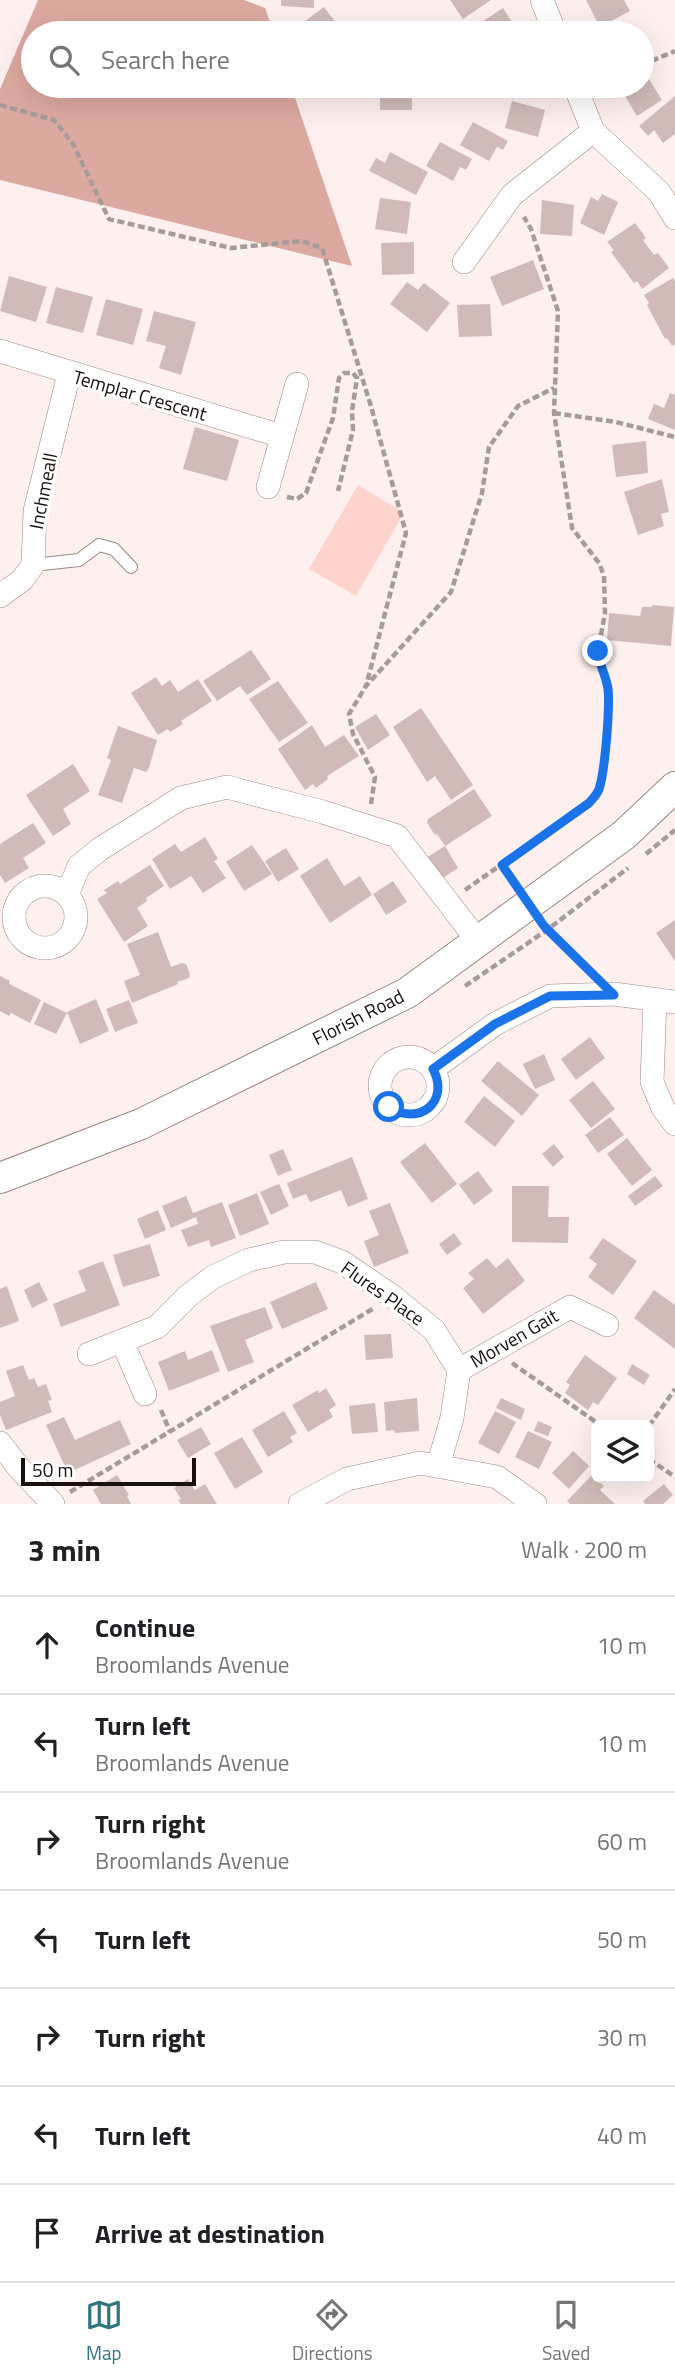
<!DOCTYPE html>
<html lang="en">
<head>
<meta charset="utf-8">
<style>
  body { margin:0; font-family:"Titillium Web",sans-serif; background:#f6f6f6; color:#202124 }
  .controls { position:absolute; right:21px; bottom:21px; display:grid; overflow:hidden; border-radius:10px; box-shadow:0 7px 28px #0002 }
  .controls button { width:63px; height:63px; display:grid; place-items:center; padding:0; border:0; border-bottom:2px solid #e0e0e0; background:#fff; color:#202124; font:35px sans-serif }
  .scale { position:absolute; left:21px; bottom:18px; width:175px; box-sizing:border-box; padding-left:7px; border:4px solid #17100e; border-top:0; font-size:19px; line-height:24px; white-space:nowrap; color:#17100e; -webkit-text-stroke:5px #fff; paint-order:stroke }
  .stop { position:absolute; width:21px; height:21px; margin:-16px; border:5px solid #1a73e8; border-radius:50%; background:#fff }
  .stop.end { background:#1a73e8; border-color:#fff; box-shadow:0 2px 7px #0008 }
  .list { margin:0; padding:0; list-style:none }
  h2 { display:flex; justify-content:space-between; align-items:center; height:91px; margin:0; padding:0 28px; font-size:30px }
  h2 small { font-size:23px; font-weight:400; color:#757577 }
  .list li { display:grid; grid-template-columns:46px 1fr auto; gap:21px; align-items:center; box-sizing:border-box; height:98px; padding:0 28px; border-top:2px solid #e0e0e0 }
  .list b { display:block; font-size:26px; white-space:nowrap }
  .list p { margin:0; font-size:23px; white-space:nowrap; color:#757577 }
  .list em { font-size:23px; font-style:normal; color:#757577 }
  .icon { flex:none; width:38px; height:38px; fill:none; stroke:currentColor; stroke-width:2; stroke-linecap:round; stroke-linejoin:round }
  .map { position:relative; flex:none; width:675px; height:1504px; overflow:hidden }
  .search { position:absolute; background:#fff; box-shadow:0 7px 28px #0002; left:21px; right:21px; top:21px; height:77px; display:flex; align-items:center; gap:18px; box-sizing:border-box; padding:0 24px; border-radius:38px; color:#757577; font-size:26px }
  .sheet { height:777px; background:#fff }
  nav { display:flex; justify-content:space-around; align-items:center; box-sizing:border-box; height:98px; border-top:2px solid #e0e0e0; background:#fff; font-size:19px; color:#757577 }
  nav a { display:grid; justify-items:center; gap:4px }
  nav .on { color:#2e7580 }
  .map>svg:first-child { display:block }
</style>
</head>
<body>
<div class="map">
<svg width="675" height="1504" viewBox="0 0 675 1504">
  <rect width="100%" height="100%" fill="#fef0ee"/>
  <path fill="#ffd4cc" d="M358,485L404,513L356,596L309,569Z"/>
  <path fill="#dca9a0" d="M38,0H244L265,8L274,33H33V86H291L352,266L0,180V89Z"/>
  <g fill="#d0bbb8">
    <path d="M281,0H314V8L281,6Z"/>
    <path d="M450,0H491L463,19Z"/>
    <path d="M586,0H624L630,11L600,27Z"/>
    <path d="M324,7L343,32L302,33L297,27Z"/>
    <path d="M503,8L519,33H482L477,25Z"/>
    <path d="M647,76L662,100L637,116L622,91L631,86H642V79Z"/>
    <path d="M340,86H367L358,98Z"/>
    <rect x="380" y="86" width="32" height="24"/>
    <path d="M499,86H533L534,90L500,95Z"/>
    <path d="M675,96V134L663,143L654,130L648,136L639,126Z"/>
    <path d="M512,101L545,110L538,137L505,128Z"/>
    <path d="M473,122L508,141L503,150L497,147L489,161L460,145Z"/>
    <path d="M440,142L472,159L466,170L460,167L453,181L426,166Z"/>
    <path d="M390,152L428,172L416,195L369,171L376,158L385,163Z"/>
    <path d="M602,194L618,202L604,235L580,223L591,197L598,201Z"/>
    <path d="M380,198L411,202L407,234L375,229Z"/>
    <path d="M542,200L574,205L572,236L540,234Z"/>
    <path d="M635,223L646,238L643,240L654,255L658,253L669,268L642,289L637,281L634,283L611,252L614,250L607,242Z"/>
    <path d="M414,242V274L382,275L381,243Z"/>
    <path d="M533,260L544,289L502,306L490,277Z"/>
    <path d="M9,276L47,287L36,322L0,311Z"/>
    <path d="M673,278L675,281V344L672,346L667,338L665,339L647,305L649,303L644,295Z"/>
    <path d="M407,282L418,290L424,283L450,303L427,332L390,304Z"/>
    <path d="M56,287L93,297L83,333L46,323Z"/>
    <path d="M106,299L143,309L133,345L96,335Z"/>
    <path d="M490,304L492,336L459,337L457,305Z"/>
    <path d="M154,311L196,322L181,375L159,368L166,346L146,341Z"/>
    <path d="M670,393L675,395V430L648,419L654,404L664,408Z"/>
    <path d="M195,427L239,440L227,481L183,469Z"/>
    <path d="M646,441L648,473L616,477L612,445Z"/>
    <path d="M662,479L669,512L661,514L664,526L638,535L624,492Z"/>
    <path d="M652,605L674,607L671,646L607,640L609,613L640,616L642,607H652Z"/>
    <path d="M251,650L271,679L247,695L240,686L217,701L203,681Z"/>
    <path d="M156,677L162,686L170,680L178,692L198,679L212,701L181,721L183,724L170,732L168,729L158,735L131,693Z"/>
    <path d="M278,681L308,723L279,742L249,699Z"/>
    <path d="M421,708L473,785L451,800L435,776L427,782L393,727Z"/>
    <path d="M376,714L390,735L368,750L355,727Z"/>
    <path d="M312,725L325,747L344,735L359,756L327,776L328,779L316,788L313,784L305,790L278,749Z"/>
    <path d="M118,726L157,740L149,768L146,772L134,768L122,803L98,795L111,760L107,758Z"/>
    <path d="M73,764L90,791L63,809L71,824L53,836L26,795Z"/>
    <path d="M474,789L492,816L445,846L437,834L435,835L427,823L428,819Z"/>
    <path d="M33,823L46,843L23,858L29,868L5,883L0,875V844Z"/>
    <path d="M205,837L218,859L214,861L226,878L203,893L191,876L170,889L152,859L175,844L181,852Z"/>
    <path d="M252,845L272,874L244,891L226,862Z"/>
    <path d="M445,846L458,868L437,882L423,860Z"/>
    <path d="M286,848L299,869L278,882L265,861Z"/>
    <path d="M327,858L344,886L360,876L372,895L330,923L300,876Z"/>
    <path d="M150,865L164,886L146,898L147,901L137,908L148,926L124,942L97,899L107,893L104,890L118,881L120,884Z"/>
    <path d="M393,881L407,902L386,915L373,894Z"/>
    <path d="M675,920V961L656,933Z"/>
    <path d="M158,932L171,967L182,963L186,964L190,974L189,978L177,982L178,984L132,1003L124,981L140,975L127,944Z"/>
    <path d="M0,976L10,981L9,984L41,1000L30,1023L11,1013L9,1016L0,1011Z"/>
    <path d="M96,999L109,1031L80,1044L67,1012Z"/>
    <path d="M129,1000L138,1023L115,1032L106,1009Z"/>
    <path d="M44,1002L67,1013L56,1034L34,1024Z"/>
    <path d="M590,1037L605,1058L576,1080L561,1059Z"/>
    <path d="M544,1054L555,1080L535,1089L523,1064Z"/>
    <path d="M498,1061L539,1095L522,1116L481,1081Z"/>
    <path d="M593,1081L615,1109L591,1128L569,1100Z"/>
    <path d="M484,1096L515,1121L495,1147L464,1122Z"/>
    <path d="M610,1117L624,1135L598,1153L585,1135Z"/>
    <path d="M627,1138L652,1170L632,1186L607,1154Z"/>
    <path d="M425,1143L457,1184L432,1203L400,1162Z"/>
    <path d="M554,1144L564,1157L553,1167L542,1154Z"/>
    <path d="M283,1149L292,1170L278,1176L269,1155Z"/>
    <path d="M352,1157L368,1199L348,1207L341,1190L310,1202L306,1194L293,1199L287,1183Z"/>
    <path d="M478,1171L493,1191L474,1205L459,1185Z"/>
    <path d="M655,1176L663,1186L635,1206L628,1196Z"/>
    <path d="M279,1184L289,1206L271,1215L260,1192Z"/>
    <path d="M512,1186H549L548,1217H569L568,1243L512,1242Z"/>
    <path d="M257,1193L269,1224L240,1236L228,1205Z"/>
    <path d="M186,1196L193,1213L222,1202L236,1238L211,1247L209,1240L188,1247L181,1230L198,1224L196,1217L171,1228L162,1206Z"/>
    <path d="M390,1203L409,1253L374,1267L364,1241L379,1235L369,1211Z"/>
    <path d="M158,1210L166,1230L145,1239L137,1219Z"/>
    <path d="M454,1233L462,1244L447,1255L439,1244Z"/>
    <path d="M603,1238L637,1261L613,1295L588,1277L597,1264L589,1258Z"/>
    <path d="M150,1244L160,1276L123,1287L113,1255Z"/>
    <path d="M487,1258L496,1268L508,1258L525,1281L483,1314L463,1288L474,1279L468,1273Z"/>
    <path d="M103,1261L120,1305L61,1327L53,1304L86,1291L78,1271Z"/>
    <path d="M39,1282L48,1300L32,1308L24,1290Z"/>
    <path d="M316,1282L328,1309L282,1329L270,1302Z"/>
    <path d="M7,1286L19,1321L0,1328V1289Z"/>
    <path d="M654,1290L675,1305V1349L634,1318Z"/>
    <path d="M265,1307L273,1328L245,1340L254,1362L228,1372L210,1326Z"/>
    <path d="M391,1334L393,1358L366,1360L364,1335Z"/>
    <path d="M212,1350L220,1371L169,1391L158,1362L185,1351L188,1360Z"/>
    <path d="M585,1355L617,1378L598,1405L593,1402L588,1410L565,1393L570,1385L566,1382Z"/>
    <path d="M632,1364L650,1375L644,1385L627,1374Z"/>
    <path d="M23,1365L29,1380L34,1378L38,1387L46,1384L52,1400L48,1401L52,1412L6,1430L0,1415V1402L15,1396L6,1371Z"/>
    <path d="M326,1388L336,1405L329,1410L333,1417L308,1432L292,1405L318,1390L319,1393Z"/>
    <path d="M417,1398L419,1431L395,1433L394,1430L386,1431L384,1402Z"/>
    <path d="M501,1398L525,1409L521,1420L496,1408Z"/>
    <path d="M375,1403L378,1432L352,1434L349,1406Z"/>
    <path d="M284,1411L297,1433L290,1437L293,1442L268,1457L252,1430Z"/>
    <path d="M495,1411L516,1422L499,1454L478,1443Z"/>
    <path d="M64,1417L75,1440L120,1420L131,1444L68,1473L46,1425Z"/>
    <path d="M538,1421L552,1427L548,1436L534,1431Z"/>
    <path d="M201,1427L211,1444L188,1458L177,1440Z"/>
    <path d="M528,1431L552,1442L539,1469L515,1457Z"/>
    <path d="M242,1437L263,1472L235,1489L214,1453Z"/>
    <path d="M573,1451L589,1466L569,1489L552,1473Z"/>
    <path d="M117,1475L129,1495L127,1496L131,1504H101L93,1490Z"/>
    <path d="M592,1475L604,1486L600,1490L615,1504H570L567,1501Z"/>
    <path d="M188,1479L195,1490L205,1484L217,1504H181L178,1500L181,1499L174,1488Z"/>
    <path d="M664,1484L673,1495L663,1504H645L643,1501Z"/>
  </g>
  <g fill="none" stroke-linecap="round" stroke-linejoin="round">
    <defs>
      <path id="service" d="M33,565L79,560L99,545L114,549L131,567"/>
      <g id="minor">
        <path d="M542,0L555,33"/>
        <path d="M575,86L593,131L659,192L675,218"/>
        <path d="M464,262L512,195L593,131"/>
        <path d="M0,351L281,436"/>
        <path d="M268,487L297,384"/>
        <path d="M0,596L22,580L33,565L35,511L69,374"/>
        <circle cx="45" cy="917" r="31"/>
        <path d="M67,895L79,866L100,849L181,798L227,787L323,812L397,836L478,941"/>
        <path d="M655,1000L652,1082L663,1108L675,1124"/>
        <circle cx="409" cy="1086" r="29"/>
        <path d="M433,1069L495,1024L550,996L614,994L675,1002"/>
        <path d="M122,1341L145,1394"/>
        <path d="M89,1354L157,1327L189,1295L213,1277L249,1260L284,1252H315L342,1262L392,1296L434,1330L459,1370L452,1418L438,1466"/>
        <path d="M459,1370L570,1307L607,1325"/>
        <path d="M0,1443L19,1468L53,1504"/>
        <path d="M300,1504L347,1479L420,1463L497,1477L535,1504"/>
      </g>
      <path id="tertiary" d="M0,1178L141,1124L407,993L624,835L675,787"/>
    </defs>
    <use href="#service" stroke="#9b8784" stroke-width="14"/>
    <use href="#minor" stroke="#9b8784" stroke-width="24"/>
    <use href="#tertiary" stroke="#9b8784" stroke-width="32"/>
    <g stroke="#a69b99" stroke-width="4.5" stroke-dasharray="7 3.5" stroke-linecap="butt">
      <path d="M642,65L675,51"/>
      <path d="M0,105L54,120L73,144L109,219L231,248L302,241L322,248L370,403L406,533L366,686"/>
      <path d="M554,413L616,422L675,437"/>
      <path d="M287,497L297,499L306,493L333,418L339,378L344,373H353L357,378L352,411L353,430L338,491"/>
      <path d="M371,804L375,777L353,734L349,714L366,686L451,592L482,493L489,447L518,406L554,388"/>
      <path d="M646,854L675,830"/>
      <path d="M502,865L515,885"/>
      <path d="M465,890L589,803L597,793L602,776L609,691L605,675L599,664L598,651L605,613L604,576L599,563L572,528L554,413L558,311L531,229L524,217"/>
      <path d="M546,929L590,971"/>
      <path d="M465,986L547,930L628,868"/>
      <path d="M512,1363L600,1425"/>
      <path d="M161,1410L170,1432"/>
      <path d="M649,1426L675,1389"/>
      <path d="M649,1459L675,1477"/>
      <path d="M70,1492L374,1308"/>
    </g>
    <use href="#service" stroke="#fff" stroke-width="12"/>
    <use href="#minor" stroke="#fff" stroke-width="23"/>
    <use href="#tertiary" stroke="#fff" stroke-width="30"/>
  </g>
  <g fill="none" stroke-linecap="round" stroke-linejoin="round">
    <path stroke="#1a73e8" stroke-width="9" d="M389,1107C420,1127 450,1101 433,1069L495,1024L550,996L614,995L544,926L502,865L589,803C593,798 597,795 599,789C605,772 610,707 608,689C606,675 599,665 598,651"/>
  </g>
  <g text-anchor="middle" stroke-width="7" stroke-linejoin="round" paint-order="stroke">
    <g font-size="19" fill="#17100e" stroke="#fff">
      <text transform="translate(140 395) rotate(16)" y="7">Templar Crescent</text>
      <text transform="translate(43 491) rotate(-79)" y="7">Inchmeall</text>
      <text transform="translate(358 1017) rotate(-27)" y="7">Florish Road</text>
      <text transform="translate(383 1293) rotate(35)" y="7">Flures Place</text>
      <text transform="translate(514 1338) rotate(-30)" y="7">Morven Gait</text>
    </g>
  </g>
</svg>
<div class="controls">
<button><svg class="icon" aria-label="layers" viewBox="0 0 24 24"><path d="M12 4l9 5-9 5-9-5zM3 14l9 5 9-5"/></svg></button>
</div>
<div class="scale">50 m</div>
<div class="stop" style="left:389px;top:1107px"></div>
<div class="stop end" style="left:598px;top:651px"></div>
<div class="search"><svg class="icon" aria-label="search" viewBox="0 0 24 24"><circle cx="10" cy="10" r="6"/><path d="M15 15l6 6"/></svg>Search here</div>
</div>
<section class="sheet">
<h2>3 min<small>Walk · 200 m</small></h2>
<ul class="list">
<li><svg class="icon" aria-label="ahead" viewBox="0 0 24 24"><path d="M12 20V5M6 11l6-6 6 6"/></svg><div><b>Continue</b><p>Broomlands Avenue</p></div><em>10 m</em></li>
<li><svg class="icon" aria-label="left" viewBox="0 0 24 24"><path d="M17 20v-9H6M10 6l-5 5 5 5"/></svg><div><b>Turn left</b><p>Broomlands Avenue</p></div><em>10 m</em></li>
<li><svg class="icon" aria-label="right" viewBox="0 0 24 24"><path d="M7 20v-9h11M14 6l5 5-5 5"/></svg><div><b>Turn right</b><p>Broomlands Avenue</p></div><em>60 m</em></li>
<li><svg class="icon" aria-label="left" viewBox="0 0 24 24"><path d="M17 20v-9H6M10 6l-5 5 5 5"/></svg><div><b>Turn left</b></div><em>50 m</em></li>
<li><svg class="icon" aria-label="right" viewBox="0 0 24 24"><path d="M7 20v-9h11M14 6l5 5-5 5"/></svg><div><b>Turn right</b></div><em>30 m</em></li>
<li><svg class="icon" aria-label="left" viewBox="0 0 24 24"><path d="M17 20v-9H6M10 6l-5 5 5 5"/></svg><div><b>Turn left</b></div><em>40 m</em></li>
<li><svg class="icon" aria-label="arrive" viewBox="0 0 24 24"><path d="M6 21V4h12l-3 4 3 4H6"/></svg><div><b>Arrive at destination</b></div></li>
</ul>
</section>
<nav>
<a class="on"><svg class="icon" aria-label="map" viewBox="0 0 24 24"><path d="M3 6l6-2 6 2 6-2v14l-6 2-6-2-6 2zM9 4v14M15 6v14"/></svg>Map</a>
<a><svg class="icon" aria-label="directions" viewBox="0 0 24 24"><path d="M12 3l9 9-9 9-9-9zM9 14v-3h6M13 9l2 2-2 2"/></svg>Directions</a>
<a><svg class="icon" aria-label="saved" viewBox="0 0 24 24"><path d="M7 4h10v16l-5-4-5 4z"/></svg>Saved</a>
</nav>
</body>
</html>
